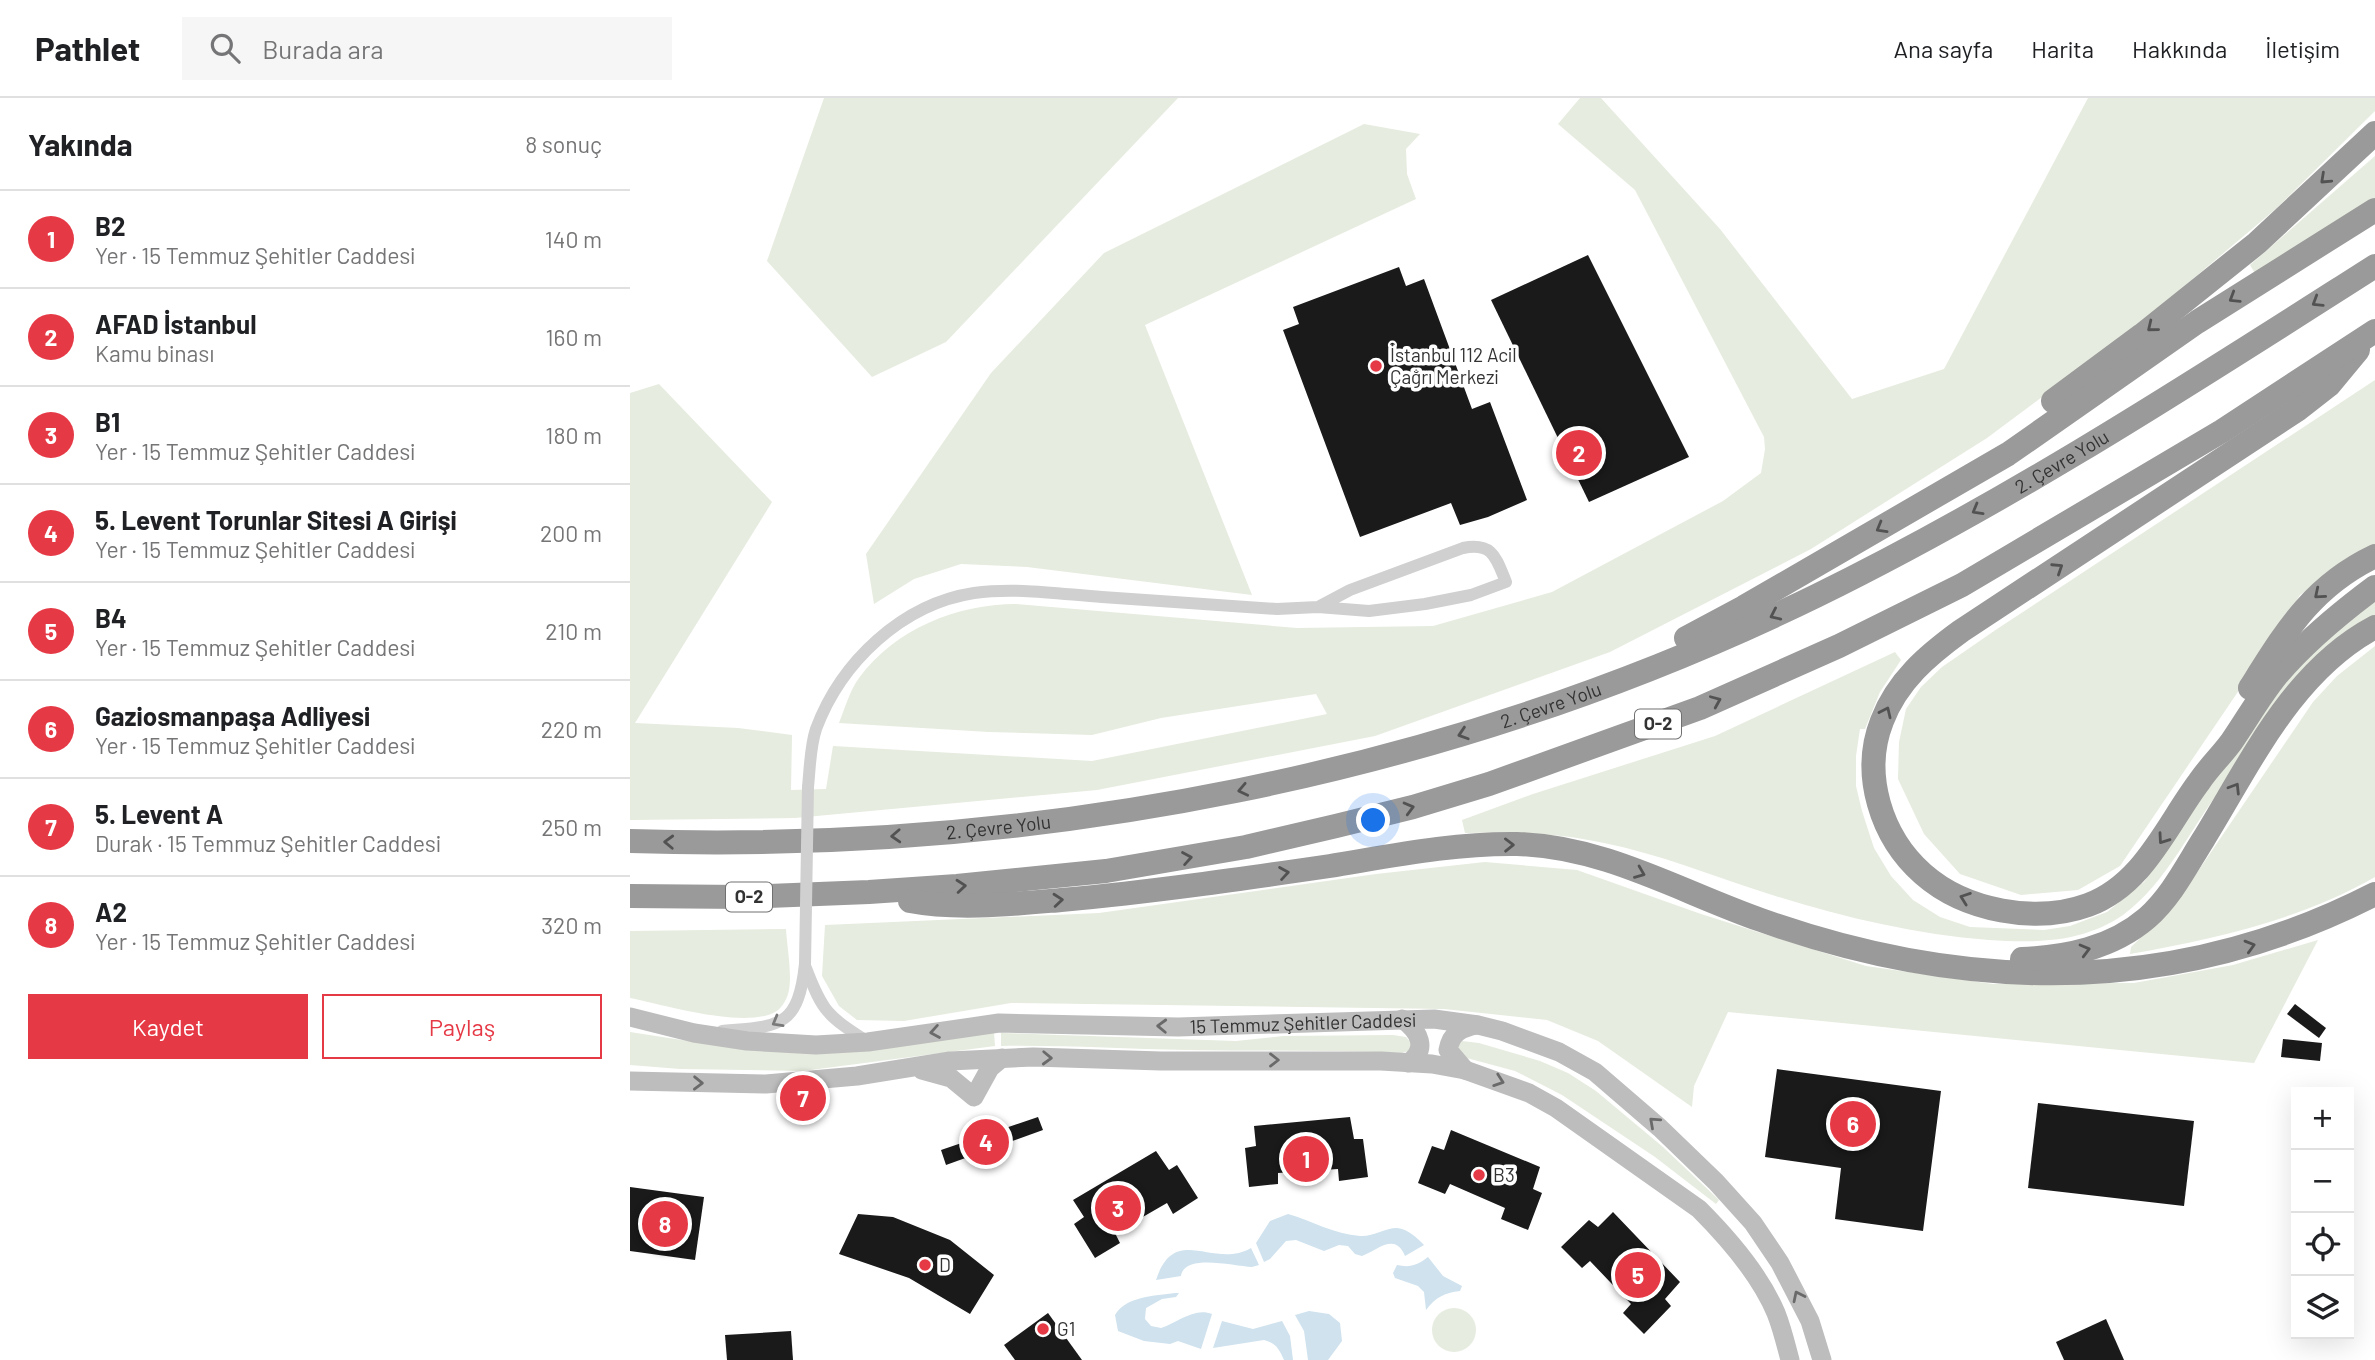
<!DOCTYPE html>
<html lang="tr">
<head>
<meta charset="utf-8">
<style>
  body { margin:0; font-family:Barlow,sans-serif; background:#f6f6f6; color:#202124 }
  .controls { position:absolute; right:21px; bottom:21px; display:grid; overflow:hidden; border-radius:0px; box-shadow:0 7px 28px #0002 }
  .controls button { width:63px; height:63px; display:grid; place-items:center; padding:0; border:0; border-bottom:2px solid #e0e0e0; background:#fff; color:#202124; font:35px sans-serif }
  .you { position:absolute; left:744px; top:723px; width:24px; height:24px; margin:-18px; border:5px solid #fff; border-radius:50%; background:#1a73e8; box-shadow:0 0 0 10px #1a73e833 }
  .badge { display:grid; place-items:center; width:46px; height:46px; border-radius:50%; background:#e63946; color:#fff; font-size:23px; font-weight:700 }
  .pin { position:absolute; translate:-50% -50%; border:4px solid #fff; box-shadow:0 2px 7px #0006 }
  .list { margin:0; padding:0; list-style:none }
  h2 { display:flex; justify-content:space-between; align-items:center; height:91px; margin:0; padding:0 28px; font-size:30px }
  h2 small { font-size:23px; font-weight:400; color:#757577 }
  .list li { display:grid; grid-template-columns:46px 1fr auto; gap:21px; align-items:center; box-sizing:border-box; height:98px; padding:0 28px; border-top:2px solid #e0e0e0 }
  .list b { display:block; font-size:26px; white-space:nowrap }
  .list p { margin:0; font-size:23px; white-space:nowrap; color:#757577 }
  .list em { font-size:23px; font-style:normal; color:#757577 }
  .actions { display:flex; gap:14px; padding:21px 28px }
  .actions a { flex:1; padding:16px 0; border:2px solid #e63946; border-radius:0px; text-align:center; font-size:24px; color:#e63946 }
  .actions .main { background:#e63946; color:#fff }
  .icon { flex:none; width:38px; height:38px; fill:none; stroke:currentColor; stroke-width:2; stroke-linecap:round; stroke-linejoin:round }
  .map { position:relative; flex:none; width:1745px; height:1262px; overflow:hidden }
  header { display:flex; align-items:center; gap:42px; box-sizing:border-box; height:98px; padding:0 35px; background:#fff; border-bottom:2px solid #e0e0e0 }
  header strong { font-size:33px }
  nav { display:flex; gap:38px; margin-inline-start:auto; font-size:24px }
  .search { width:490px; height:63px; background:#f6f6f6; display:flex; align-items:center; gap:18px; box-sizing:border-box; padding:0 24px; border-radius:0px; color:#757577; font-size:26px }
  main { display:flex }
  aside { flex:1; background:#fff }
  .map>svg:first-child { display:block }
</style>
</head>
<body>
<header>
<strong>Pathlet</strong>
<div class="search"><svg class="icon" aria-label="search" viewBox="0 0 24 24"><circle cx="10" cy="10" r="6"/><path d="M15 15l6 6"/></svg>Burada ara</div>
<nav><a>Ana sayfa</a><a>Harita</a><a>Hakkında</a><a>İletişim</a></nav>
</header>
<main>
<aside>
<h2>Yakında<small>8 sonuç</small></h2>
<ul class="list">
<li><span class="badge">1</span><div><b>B2</b><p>Yer · 15 Temmuz Şehitler Caddesi</p></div><em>140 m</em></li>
<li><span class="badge">2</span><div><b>AFAD İstanbul</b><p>Kamu binası</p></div><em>160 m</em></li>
<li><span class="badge">3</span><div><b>B1</b><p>Yer · 15 Temmuz Şehitler Caddesi</p></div><em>180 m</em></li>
<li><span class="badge">4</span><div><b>5. Levent Torunlar Sitesi A Girişi</b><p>Yer · 15 Temmuz Şehitler Caddesi</p></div><em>200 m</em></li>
<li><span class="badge">5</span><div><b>B4</b><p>Yer · 15 Temmuz Şehitler Caddesi</p></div><em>210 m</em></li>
<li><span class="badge">6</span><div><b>Gaziosmanpaşa Adliyesi</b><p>Yer · 15 Temmuz Şehitler Caddesi</p></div><em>220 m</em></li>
<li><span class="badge">7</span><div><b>5. Levent A</b><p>Durak · 15 Temmuz Şehitler Caddesi</p></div><em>250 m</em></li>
<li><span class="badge">8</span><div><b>A2</b><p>Yer · 15 Temmuz Şehitler Caddesi</p></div><em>320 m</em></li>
</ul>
<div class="actions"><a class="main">Kaydet</a><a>Paylaş</a></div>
</aside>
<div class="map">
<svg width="1745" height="1262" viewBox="0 0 1745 1262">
  <rect width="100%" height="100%" fill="#fff"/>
  <g fill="#e6ecdf">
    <path d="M194,0H548L316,244L242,279L137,163Z"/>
    <path d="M950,0H971L1090,131L1222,301L1314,271L1458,0H1745V13L1648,109L1506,229L1357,340L1181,451L980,554L745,638L467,692L165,720L0,722V295L29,286L142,404L5,625L108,630L162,637L161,692L196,691L203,648L462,663L697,616L686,596L531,620L462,637L359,634L209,625C215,610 220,592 229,580C265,531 327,506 386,506L667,530L803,528L922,494L1093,403L1131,375L1135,351L1134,339L1005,92L928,26Z"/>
    <path d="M734,26L790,36L776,51L777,76L786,101L515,227L622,497L397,469L331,466L284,481L244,506L236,456L361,275L474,155Z"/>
    <path d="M1745,58V105L1626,177L1620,167Z"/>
    <path d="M1745,282V449L1729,455L1670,497L1622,573L1490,768L1448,792L1391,797L1330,776L1294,736L1268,681L1269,644L1276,611L1291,589L1312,569L1367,531Z"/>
    <path d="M1745,502V517C1695,574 1643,629 1595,686C1561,728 1538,784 1493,817C1452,845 1406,845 1359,842C1282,836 1207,818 1133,794C1080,777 1029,756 974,745C928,735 882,734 835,735L832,722L903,696L1085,638L1265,554L1271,562L1250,594L1235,631H1230L1226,658V688L1232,713L1244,750L1261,778L1283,802L1310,819L1340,829L1414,832L1440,828L1477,814L1514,784L1660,573Z"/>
    <path d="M1745,548V779C1670,822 1585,841 1500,856L1501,849L1545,807L1683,604L1707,578Z"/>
    <path d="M855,764L947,772L1071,816L1236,868L1363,886L1504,885L1603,867L1688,842L1624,965L1098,914L1064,988L1062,1009L968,943L917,922L814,911L381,905L274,923L227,922L209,908L192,878L195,827L469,815L746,776Z"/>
    <path d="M156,831C157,849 162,875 159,892C158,899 152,911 145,914C115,931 34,907 0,900V833Z"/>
    <path d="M0,934L110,951L364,934L365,948L173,973L50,971L0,967Z"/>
    <path d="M371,935L606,943L653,938L763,937L776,939L781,945L779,953L771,955C700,952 629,953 558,952C495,951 433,947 371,948Z"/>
    <path d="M832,943L849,945L910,963L938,975L966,993L1033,1049L1089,1102L1086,1106L1025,1059L932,997L885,973L833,959L828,954L829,946Z"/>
    <circle cx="824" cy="1232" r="22"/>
  </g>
  <g fill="#cfe2ee">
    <path d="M658,1116C682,1123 704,1136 730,1138C743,1139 755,1130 767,1130C778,1131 787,1140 794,1147L775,1158C765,1134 748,1152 732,1158L725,1156L718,1148L709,1147L694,1153L666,1142L656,1143L640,1161L634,1164L626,1145L640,1123Z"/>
    <path d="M621,1150L629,1167L622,1169C604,1168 554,1155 551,1178L526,1182C545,1124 583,1172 621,1150Z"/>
    <path d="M798,1159L813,1178L832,1188L830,1193C814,1195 806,1199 796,1212L794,1194L788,1188L765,1180L763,1175L767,1167C780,1170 788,1167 798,1159Z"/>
    <path d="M545,1195H549L546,1199L532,1201L516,1210L515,1221L521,1228L531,1230C547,1225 564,1209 582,1216L571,1251L548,1243L540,1246L514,1243L488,1233L485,1217C496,1198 525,1198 545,1195Z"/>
    <path d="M679,1213L699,1216L710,1225L712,1243L698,1262H678L674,1233L665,1217Z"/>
    <path d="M592,1223L623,1231L652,1223L660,1238L663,1262H654C649,1251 646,1245 634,1242L583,1250Z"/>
  </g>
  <g fill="#1a1a1a">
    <path d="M958,157L1059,359L959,404L861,202Z"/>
    <path d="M769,169L776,188L794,181L842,311L860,304L897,402L858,419L830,427L821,405L730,439L653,232L669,226L663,209Z"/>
    <path d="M1665,906L1696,930L1689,940L1657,916Z"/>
    <path d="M1653,941L1692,945L1690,963L1651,959Z"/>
    <path d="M1147,971L1311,993L1293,1133L1205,1121L1211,1070L1135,1059Z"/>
    <path d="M1408,1005L1564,1023L1554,1108L1398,1090Z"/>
    <path d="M408,1019L413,1032L316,1067L311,1052Z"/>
    <path d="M720,1019L724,1041H733L738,1079L709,1083L708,1071L648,1075V1086L619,1089L615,1050L626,1048L624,1028Z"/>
    <path d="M821,1032L910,1069L903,1091L912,1095L898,1132L871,1121L875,1110L820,1086L815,1096L788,1085L802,1048L814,1052Z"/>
    <path d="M526,1053L539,1072L547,1067L568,1100L543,1116L537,1105L485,1135L490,1145L465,1160L444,1126L454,1119L443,1102Z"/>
    <path d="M0,1089L74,1099L65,1162L0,1153Z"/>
    <path d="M983,1114L1050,1184L1035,1201L1041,1208L1014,1236L993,1215L1001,1206L960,1163L952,1170L931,1149L959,1122L968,1129Z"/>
    <path d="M228,1116L263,1119L320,1142L364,1177L340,1216L279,1180L209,1156Z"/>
    <path d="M418,1215L452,1262H385L374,1247Z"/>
    <path d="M1476,1221L1494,1262H1434L1426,1244Z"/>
    <path d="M161,1233L163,1262H97L95,1237Z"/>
  </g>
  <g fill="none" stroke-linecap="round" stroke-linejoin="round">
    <g stroke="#d0d0d0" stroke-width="12">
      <path d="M178,689C180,670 180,649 186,631C211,564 272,506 344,495C386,489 430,496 472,499C530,503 588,507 647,511L688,509L739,513L795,506L841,497L876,484C866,460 863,444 833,450L720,492L688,509"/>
      <path d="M176,870C193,915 198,918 238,944"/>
      <path d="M92,933C148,928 168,931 175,866"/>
    </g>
    <g stroke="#bdbdbd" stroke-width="19">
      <path id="s1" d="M0,919L64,935L117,943L186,947L238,944L369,925L548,929L804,921L848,927L872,933L929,954L965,974L1030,1030L1086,1084L1123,1125L1150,1165L1180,1223L1192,1262"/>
      <path d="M772,921C789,933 799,951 778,965"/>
      <path d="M292,972L321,980L344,999L360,970L372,960"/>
      <path d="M835,972L818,952C821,935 831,930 847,927"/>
      <path d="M0,983L136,986L227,978L320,963L403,959L531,963H751L802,966L835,972L899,995L926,1010L1069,1111C1098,1140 1130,1177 1146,1215C1152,1230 1156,1247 1160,1262"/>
    </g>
    <g stroke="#9a9a9a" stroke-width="24">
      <path d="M1728,252L1699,287L1667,312L1331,533C1298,557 1267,583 1252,623C1231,676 1251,739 1293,776C1335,813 1406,826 1458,807C1514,786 1536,728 1569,684C1579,669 1592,657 1602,643C1617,621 1630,598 1647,577C1675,544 1710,515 1745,489"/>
      <path d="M1423,303L1512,237L1627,145L1745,35"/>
      <path d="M1056,540L1114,509L1378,356L1567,224L1745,112"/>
      <path d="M1620,590C1656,533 1682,488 1745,458"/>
      <path id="s2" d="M0,743C407,756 819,677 1186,498C1380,403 1563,284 1745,168"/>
      <path d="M0,798L114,799L239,794L327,788L476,773L616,749L706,728L783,709L859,686L1070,610L1209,548L1332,487L1592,333L1745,233"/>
      <path d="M280,803C327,812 384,806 431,802C521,794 611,781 700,768C761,758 825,745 887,746C974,748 1051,794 1131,822C1339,896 1546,898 1745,796"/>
      <path d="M1392,861C1437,859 1482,850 1517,820C1541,799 1556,769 1573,742C1620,666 1662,573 1745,529"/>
    </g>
    <path stroke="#d0d0d0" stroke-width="12" d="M175,866L178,689"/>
  </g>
  <defs><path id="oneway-chevron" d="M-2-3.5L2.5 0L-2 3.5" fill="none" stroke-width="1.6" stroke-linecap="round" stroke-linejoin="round" transform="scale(1.75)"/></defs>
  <g stroke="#525252">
    <use href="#oneway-chevron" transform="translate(1695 81) rotate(137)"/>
    <use href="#oneway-chevron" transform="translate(1604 200) rotate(148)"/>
    <use href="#oneway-chevron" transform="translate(1687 204) rotate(148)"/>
    <use href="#oneway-chevron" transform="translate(1522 229) rotate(141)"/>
    <use href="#oneway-chevron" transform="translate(1347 412) rotate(150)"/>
    <use href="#oneway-chevron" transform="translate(1251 430) rotate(150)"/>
    <use href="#oneway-chevron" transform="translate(1428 470) rotate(-33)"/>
    <use href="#oneway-chevron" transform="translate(1689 496) rotate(140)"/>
    <use href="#oneway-chevron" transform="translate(1145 517) rotate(155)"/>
    <use href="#oneway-chevron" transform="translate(1086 603) rotate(-23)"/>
    <use href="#oneway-chevron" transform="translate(1256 614) rotate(-65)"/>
    <use href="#oneway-chevron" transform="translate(833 636) rotate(162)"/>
    <use href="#oneway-chevron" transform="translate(1605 690) rotate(-58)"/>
    <use href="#oneway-chevron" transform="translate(613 692) rotate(168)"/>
    <use href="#oneway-chevron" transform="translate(779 710) rotate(-15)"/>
    <use href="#oneway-chevron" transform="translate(266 738) rotate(177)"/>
    <use href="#oneway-chevron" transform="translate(1533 741) rotate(125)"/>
    <use href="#oneway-chevron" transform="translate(39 744) rotate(-178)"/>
    <use href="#oneway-chevron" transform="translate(879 747) rotate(-1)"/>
    <use href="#oneway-chevron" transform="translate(557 760) rotate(-10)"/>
    <use href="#oneway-chevron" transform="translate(654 775) rotate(-9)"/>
    <use href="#oneway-chevron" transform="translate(1010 775) rotate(22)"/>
    <use href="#oneway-chevron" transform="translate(331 788) rotate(-5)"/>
    <use href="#oneway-chevron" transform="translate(1335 800) rotate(-160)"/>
    <use href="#oneway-chevron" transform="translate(428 802) rotate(-5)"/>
    <use href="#oneway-chevron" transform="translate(1620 848) rotate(-16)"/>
    <use href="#oneway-chevron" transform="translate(1455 852) rotate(-15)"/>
  </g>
  <use stroke="#7a7a7a" href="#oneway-chevron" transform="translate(147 924) rotate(150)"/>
  <g stroke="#6a6a6a">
    <use href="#oneway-chevron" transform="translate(532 928) rotate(-178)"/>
    <use href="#oneway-chevron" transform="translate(305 934) rotate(170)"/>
    <use href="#oneway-chevron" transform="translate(417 960) rotate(2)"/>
    <use href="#oneway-chevron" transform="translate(644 962)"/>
    <use href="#oneway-chevron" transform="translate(869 983) rotate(19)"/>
    <use href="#oneway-chevron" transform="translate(68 985) rotate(1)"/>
    <use href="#oneway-chevron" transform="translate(1024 1024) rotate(-138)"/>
    <use href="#oneway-chevron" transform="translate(1168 1198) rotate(-116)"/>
  </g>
  <g fill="#e63946" stroke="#fff" stroke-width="2.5">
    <circle cx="746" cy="268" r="7"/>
    <circle cx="849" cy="1077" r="7"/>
    <circle cx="295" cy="1167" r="7"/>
    <circle cx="413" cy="1231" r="7"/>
  </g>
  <g text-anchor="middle" stroke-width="7" stroke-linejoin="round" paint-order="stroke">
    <g fill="#fff" stroke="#707070" stroke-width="2">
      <rect x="1005" y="611.5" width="46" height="29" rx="5"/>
      <rect x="96" y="784.5" width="46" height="29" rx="5"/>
    </g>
    <g font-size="18" font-weight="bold" fill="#333">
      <text x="1028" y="632">O-2</text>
      <text x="119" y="805">O-2</text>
    </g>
    <g font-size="19" fill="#333" stroke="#fff" text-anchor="start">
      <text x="760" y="264">İstanbul 112 Acil<tspan x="760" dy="22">Çağrı Merkezi</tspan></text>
      <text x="863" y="1084">B3</text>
      <text x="309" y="1174">D</text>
      <text x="427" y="1238">G1</text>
    </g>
    <g font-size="19" fill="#333" stroke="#fff">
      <text dy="7" stroke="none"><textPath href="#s2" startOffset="1503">2. Çevre Yolu</textPath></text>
      <text dy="7" stroke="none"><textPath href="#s2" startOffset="936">2. Çevre Yolu</textPath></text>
      <text dy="7" stroke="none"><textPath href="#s2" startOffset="369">2. Çevre Yolu</textPath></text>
      <text dy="7" stroke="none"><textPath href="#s1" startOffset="677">15 Temmuz Şehitler Caddesi</textPath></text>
    </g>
  </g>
</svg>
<div class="controls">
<button>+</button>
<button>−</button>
<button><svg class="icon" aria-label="locate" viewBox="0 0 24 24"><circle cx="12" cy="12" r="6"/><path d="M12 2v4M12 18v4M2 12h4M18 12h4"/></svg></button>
<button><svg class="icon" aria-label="layers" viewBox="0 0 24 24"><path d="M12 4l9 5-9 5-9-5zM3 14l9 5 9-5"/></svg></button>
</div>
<div class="you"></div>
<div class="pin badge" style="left:676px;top:1061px">1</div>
<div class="pin badge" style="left:949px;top:355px">2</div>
<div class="pin badge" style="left:488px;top:1110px">3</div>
<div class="pin badge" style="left:356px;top:1044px">4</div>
<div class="pin badge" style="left:1008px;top:1177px">5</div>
<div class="pin badge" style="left:1223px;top:1026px">6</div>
<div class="pin badge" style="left:173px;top:1000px">7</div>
<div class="pin badge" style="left:35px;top:1126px">8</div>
</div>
</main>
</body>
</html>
